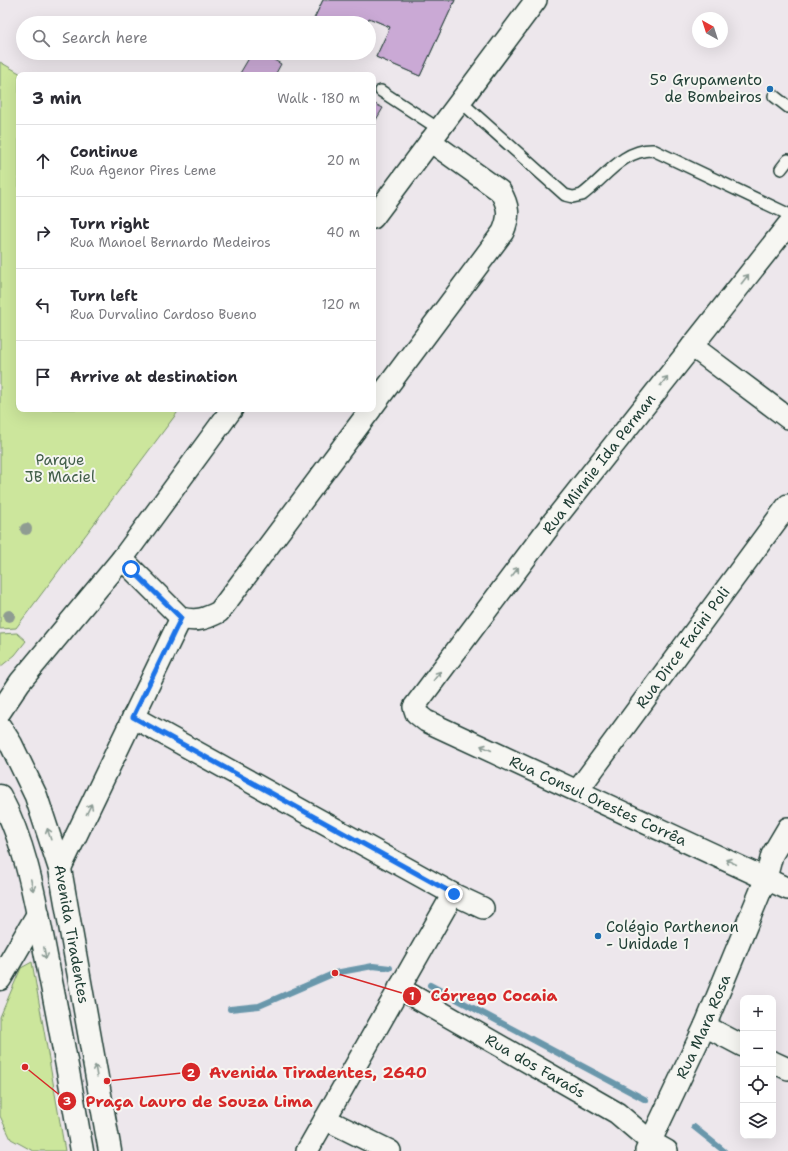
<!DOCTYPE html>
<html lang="en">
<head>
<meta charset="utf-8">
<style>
  body { margin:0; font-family:"Shantell Sans",sans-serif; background:#f7f7f7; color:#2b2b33 }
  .controls { position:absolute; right:12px; bottom:12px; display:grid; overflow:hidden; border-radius:8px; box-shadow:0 4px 16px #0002 }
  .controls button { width:36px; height:36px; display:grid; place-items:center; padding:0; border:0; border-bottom:1px solid #e1e1e2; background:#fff; color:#2b2b33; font:20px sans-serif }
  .compass { position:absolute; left:692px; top:12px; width:36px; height:36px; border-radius:50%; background:#fff; box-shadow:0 4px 16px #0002; rotate:321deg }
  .stop { position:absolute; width:12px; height:12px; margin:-9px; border:3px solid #1a73e8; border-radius:50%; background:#fff }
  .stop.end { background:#1a73e8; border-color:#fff; box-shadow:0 1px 4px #0008 }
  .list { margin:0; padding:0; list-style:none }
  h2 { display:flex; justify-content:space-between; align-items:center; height:52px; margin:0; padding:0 16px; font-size:17px }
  h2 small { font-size:13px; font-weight:400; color:#7c7c81 }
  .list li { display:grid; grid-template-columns:26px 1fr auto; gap:12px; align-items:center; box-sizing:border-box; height:72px; padding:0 16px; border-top:1px solid #e1e1e2 }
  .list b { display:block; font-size:15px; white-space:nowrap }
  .list p { margin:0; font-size:13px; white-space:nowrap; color:#7c7c81 }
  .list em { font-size:13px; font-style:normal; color:#7c7c81 }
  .icon { flex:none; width:22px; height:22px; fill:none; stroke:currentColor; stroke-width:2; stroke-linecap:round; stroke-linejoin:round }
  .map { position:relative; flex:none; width:788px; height:1151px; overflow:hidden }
  .search { position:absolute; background:#fff; box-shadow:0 4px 16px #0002; left:16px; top:16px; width:360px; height:44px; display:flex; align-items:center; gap:10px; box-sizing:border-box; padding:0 14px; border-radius:22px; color:#7c7c81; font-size:15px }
  .panel { position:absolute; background:#fff; box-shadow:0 4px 16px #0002; left:16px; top:72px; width:360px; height:340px; border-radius:8px }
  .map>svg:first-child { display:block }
</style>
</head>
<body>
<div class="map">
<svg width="788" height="1151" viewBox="0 0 788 1151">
  <rect width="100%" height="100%" fill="#ede7ec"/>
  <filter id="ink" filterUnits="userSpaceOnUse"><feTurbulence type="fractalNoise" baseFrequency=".025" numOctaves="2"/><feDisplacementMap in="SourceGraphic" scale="8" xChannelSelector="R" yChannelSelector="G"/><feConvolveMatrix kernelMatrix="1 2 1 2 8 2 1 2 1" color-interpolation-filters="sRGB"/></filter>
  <g filter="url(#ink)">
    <g fill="#cce69c" stroke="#769268">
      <path d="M0,62L23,75H19V409H180L16,628L0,629Z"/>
      <path d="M17,633L26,641L15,655L0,667V634Z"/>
      <path d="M32,962L65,1151H33L11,1139L0,1116V1017L21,968Z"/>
    </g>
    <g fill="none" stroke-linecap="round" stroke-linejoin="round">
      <g stroke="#6997ab" stroke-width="6">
        <path d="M430,985L646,1100"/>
        <path d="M230,1009L259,1006L335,973L373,966L390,968"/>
        <path d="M694,1127L724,1151"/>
      </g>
    </g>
    <g fill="#caa9d5" stroke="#1f3d34">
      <path d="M323,0H455L420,76L376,57L390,27L369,18L367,23H312Z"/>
      <path d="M323,0H455L420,76L376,57L390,27L369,18L367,23H312Z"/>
      <path d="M252,53H262L281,64L275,75H239Z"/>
      <path d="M373,103L383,108L373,125Z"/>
    </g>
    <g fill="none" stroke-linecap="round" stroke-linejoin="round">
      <defs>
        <g id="lane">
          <path d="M381,91L439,129"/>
          <path d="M774,96L788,107"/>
          <path d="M460,101L565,195L573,197L582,195C604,179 623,149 653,150L788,214"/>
          <path d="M781,169L788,160"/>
        </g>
        <g id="street">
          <path d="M373,218L536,0"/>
          <path id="s1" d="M788,225L552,523L414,707L416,713L426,721L788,889"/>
          <path d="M692,346L788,418"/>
          <path d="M373,406L503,232C510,216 509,206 500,191L430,141"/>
          <path d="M122,559L181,618C196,622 205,619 219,612L371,409"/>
          <path d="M0,712L20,682L122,559L232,409"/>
          <path d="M133,717L453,894L483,908"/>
          <path id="s2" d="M578,790L788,505"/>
          <path d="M60,869L181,618"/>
          <path id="s3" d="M399,988L617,1113L651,1142L667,1151"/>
          <path d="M705,1026L743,1046"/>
          <path d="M773,1062L788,1069"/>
          <path d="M325,1119L390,1151"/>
          <path d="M307,1151L453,894"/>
          <path id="s4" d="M646,1151L705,1026L766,878L772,855L788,828"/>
        </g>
        <g id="secondary">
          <path id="s5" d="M0,727L11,744L36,796L60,869L110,1151"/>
          <path d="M0,796C27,847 35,900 46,956C59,1021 71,1086 82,1151"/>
          <path d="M0,979L38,914"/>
        </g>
      </defs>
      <use href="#lane" stroke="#1f3d34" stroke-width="14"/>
      <use href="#street" stroke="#1f3d34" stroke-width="24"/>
      <use href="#secondary" stroke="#1f3d34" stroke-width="25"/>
      <use href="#lane" stroke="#f6f6f2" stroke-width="11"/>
      <use href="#street" stroke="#f6f6f2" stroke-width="21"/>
      <use href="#secondary" stroke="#f6f6f2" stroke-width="22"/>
    </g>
    <g fill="#8f9c92">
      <circle cx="26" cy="529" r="6"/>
      <circle cx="9" cy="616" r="6"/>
    </g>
    <defs><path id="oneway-shaft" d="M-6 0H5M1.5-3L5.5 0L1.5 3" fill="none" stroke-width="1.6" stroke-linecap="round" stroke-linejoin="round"/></defs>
    <g stroke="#8a9a93">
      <use href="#oneway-shaft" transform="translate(745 279) rotate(-52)"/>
      <use href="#oneway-shaft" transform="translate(664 381) rotate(-52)"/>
      <use href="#oneway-shaft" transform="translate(515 572) rotate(-53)"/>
      <use href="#oneway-shaft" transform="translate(437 676) rotate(-53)"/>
      <use href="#oneway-shaft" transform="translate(486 748) rotate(-155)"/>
      <use href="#oneway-shaft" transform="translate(89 809) rotate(-64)"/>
      <use href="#oneway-shaft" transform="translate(49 834) rotate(-108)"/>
      <use href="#oneway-shaft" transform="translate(731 862) rotate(-155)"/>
      <use href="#oneway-shaft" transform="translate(32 885) rotate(78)"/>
      <use href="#oneway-shaft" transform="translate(45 953) rotate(79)"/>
      <use href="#oneway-shaft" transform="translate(96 1071) rotate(-100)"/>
    </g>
  </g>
  <g fill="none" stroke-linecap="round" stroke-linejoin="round" filter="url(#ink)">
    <path stroke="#1a73e8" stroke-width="5" d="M131,569L181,618L133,717L454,894"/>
  </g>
  <g fill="#1f6fb2" stroke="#f6f6f2" stroke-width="1.5">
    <circle cx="770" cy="89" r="4"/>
    <circle cx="598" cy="936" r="4"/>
  </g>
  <g text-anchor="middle" stroke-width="4" stroke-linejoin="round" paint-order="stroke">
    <g font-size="15" fill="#1f3d34" stroke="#f6f6f2" text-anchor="end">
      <text x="762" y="85">5º Grupamento<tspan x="762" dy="17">de Bombeiros</tspan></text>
      <text x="606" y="932" text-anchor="start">Colégio Parthenon<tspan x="606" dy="17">- Unidade 1</tspan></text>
    </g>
    <g font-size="15" fill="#425f49" stroke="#f6f6f2">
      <text x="60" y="465">Parque<tspan x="60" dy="17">JB Maciel</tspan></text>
    </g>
    <g font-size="15" fill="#1f3d34" stroke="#f6f6f2">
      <text transform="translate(599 464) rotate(-52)" y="5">Rua Minnie Ida Perman</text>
      <text dy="5" stroke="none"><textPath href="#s2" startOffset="177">Rua Dirce Facini Poli</textPath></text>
      <text dy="5" stroke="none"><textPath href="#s1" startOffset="819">Rua Consul Orestes Corrêa</textPath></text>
      <text dy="5" stroke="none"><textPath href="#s5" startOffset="221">Avenida Tiradentes</textPath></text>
      <text dy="5" stroke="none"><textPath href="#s4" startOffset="137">Rua Mara Rosa</textPath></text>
      <text dy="5" stroke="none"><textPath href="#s3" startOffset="157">Rua dos Faraós</textPath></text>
    </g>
  </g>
  <path fill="none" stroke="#d62828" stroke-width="1.5" d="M335 973L412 996M107 1081L191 1072M25 1067L67 1101"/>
  <g fill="#d62828" stroke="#f6f6f2" stroke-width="1.5">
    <circle cx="335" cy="973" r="4"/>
    <circle cx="107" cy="1081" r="4"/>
    <circle cx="25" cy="1067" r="4"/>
    <circle cx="412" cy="996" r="10"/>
    <circle cx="191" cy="1072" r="10"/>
    <circle cx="67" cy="1101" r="10"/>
  </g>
  <g font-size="12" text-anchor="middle" font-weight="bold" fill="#fff">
    <text x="412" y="1000">1</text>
    <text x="191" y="1077">2</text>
    <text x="67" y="1105">3</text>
  </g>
  <g font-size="16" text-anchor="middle" font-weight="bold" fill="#d62828" stroke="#f6f6f2" stroke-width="4" stroke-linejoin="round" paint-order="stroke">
    <text x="494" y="1001">Córrego Cocaia</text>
    <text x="318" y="1078">Avenida Tiradentes, 2640</text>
    <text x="199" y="1107">Praça Lauro de Souza Lima</text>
  </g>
</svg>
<div class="controls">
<button>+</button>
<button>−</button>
<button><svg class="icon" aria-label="locate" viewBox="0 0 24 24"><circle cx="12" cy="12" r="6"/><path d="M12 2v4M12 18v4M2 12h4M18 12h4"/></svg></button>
<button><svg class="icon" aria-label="layers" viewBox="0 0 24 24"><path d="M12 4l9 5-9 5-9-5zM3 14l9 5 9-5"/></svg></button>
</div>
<svg class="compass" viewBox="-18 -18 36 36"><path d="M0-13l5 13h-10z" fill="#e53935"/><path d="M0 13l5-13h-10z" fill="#7c7c81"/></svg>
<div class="stop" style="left:131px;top:569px"></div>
<div class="stop end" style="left:454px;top:894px"></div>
<div class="search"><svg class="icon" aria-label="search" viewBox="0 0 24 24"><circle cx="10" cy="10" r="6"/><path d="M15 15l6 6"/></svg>Search here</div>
<section class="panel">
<h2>3 min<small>Walk · 180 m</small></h2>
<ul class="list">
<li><svg class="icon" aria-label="ahead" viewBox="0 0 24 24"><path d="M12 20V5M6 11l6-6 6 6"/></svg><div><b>Continue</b><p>Rua Agenor Pires Leme</p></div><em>20 m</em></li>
<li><svg class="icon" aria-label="right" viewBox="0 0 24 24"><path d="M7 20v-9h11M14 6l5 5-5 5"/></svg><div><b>Turn right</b><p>Rua Manoel Bernardo Medeiros</p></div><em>40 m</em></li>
<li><svg class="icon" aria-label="left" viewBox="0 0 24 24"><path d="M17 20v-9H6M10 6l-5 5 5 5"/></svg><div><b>Turn left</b><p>Rua Durvalino Cardoso Bueno</p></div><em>120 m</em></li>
<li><svg class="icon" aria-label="arrive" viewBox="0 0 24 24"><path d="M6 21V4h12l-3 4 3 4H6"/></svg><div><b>Arrive at destination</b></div></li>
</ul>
</section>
</div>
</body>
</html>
